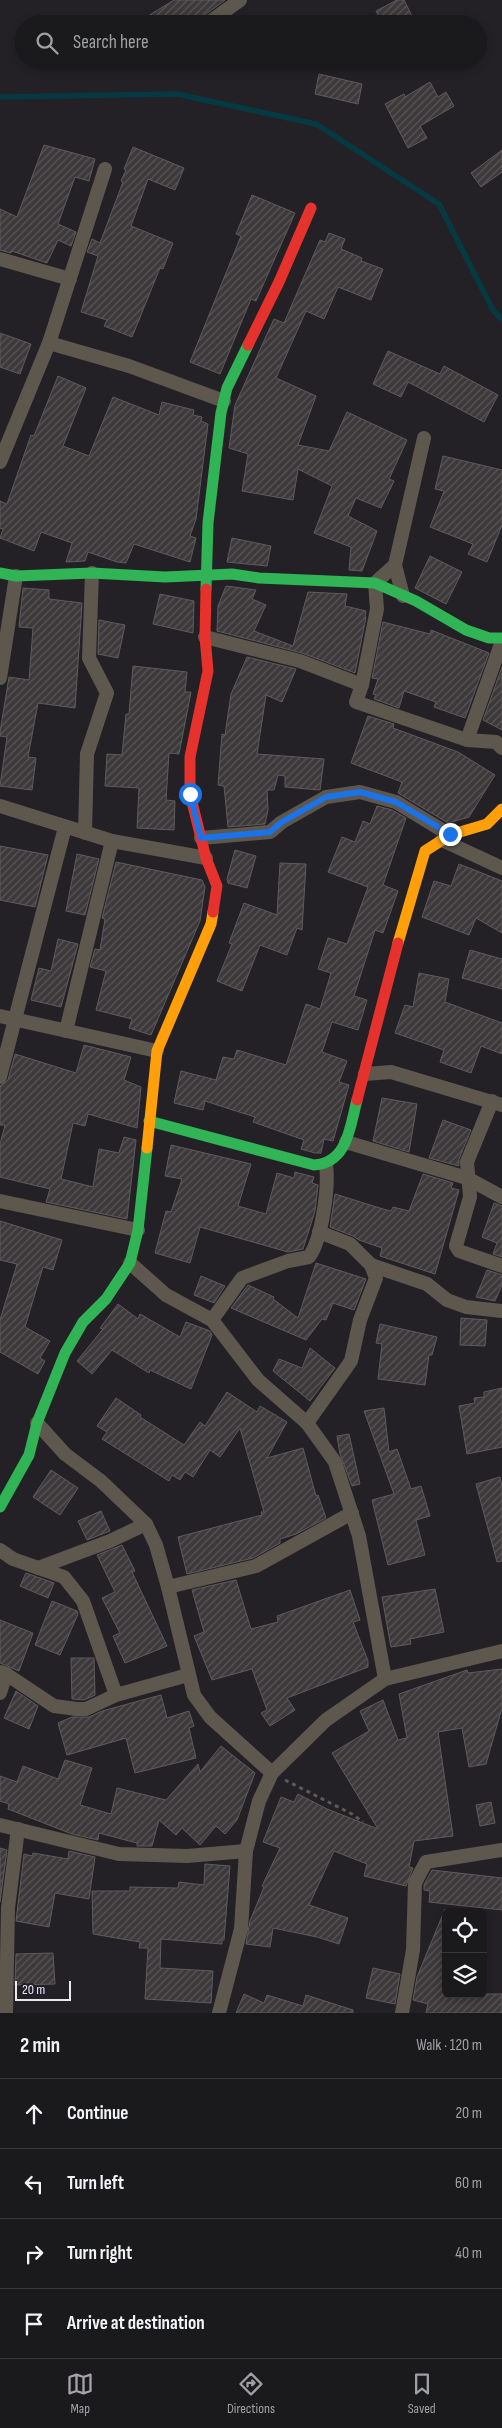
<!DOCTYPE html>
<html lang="en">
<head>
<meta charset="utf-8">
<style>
  body { margin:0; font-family:"Sofia Sans Condensed",sans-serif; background:#272629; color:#f1f3f6 }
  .controls { position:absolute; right:15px; bottom:15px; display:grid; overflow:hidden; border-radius:8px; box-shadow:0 2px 8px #0003 }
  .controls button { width:45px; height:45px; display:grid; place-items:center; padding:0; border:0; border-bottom:1px solid #38383b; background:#1a191c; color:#f1f3f6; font:25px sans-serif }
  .scale { position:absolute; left:15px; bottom:12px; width:56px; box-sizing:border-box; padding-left:5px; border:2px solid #ebe8f0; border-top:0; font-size:14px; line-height:18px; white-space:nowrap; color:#ebe8f0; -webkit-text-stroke:4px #221e29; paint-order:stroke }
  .stop { position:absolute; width:15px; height:15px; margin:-11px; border:4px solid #1a73e8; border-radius:50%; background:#fff }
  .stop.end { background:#1a73e8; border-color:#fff; box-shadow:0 1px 5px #0008 }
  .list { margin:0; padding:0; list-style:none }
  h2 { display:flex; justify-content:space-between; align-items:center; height:65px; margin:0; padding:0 20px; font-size:21px }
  h2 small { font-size:16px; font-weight:400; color:#9fa0a3 }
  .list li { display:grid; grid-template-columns:32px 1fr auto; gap:15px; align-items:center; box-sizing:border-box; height:70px; padding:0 20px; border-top:1px solid #38383b }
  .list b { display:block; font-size:19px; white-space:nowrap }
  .list em { font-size:16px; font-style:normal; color:#9fa0a3 }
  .icon { flex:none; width:28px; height:28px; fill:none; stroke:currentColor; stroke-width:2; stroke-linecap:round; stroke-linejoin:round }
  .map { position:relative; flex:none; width:502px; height:2013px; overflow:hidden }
  .search { position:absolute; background:#1a191c; box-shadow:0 2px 8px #0003; left:15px; right:15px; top:15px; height:55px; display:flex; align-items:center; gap:12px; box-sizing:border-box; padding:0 18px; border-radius:28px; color:#9fa0a3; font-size:19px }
  .sheet { height:345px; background:#1a191c }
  nav { display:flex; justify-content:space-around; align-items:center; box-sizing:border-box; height:70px; border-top:1px solid #38383b; background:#1a191c; font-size:14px; color:#9fa0a3 }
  nav a { display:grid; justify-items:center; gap:2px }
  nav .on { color:#a5a2a9 }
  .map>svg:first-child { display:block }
</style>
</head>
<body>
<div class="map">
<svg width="502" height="2013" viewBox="0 0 502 2013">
  <defs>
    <pattern id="building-hatch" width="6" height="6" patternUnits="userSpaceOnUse" patternTransform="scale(1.25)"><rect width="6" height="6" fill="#3d393b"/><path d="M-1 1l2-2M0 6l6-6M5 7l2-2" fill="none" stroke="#595658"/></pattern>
  </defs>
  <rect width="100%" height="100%" fill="#232126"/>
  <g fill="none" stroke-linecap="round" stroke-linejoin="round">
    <path stroke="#063a43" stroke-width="5.5" d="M0,97L177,94L316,124L439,204L493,310L502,320"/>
  </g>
  <g fill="url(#building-hatch)" stroke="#5f5b5d">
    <path d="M174,0H225L202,17L198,24H135Z"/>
    <path d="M397,0H404L416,24H383L376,11Z"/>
    <path d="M319,74L362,84L358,104L315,94Z"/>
    <path d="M430,82L438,97L446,92L454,106L420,126L427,138L408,148L385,104L404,94L405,97Z"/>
    <path d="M44,145L95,159L89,181L75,177L58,224L76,232L71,246L58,240L47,263L12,251L11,253L0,250V209L17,217Z"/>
    <path d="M133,147L184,168L175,190L148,179L131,226L173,243L163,269L160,268L132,337L104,326L107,320L81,312L98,256L87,252L92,239L100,243L123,182L121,181L126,170L124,169Z"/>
    <path d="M502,150V172L481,187L471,173Z"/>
    <path d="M252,195L295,213L256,301L251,299L220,374L190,362L241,236L236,234Z"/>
    <path d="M329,233L345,239L341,249L362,258L361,261L383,269L371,300L338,287L324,319L306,311L276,378L316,396L298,445L329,451L347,412L407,440L389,479L394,481L381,508L356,498L348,516L377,531L362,571L349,570L351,547L314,533L332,486L298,469L293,500L242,491L248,454L229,448L235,405L268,332L274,319L284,323L320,240L325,242Z"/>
    <path d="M0,333L31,344L20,374L0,367Z"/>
    <path d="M388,351L440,374L444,366L498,395L484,422L408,382L401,397L373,384Z"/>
    <path d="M58,376L86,388L63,446L89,456L113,397L159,415L162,402L194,410L193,415L202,417L201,421L208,424L196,519L190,536L196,538L190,562L134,544L126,563L117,562L88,552L85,561L66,562L72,543L41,532L34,551L0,538L3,529L0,528V501L7,504L31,435L34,436Z"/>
    <path d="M443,456L502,470V525L487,562L468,554L473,544L430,527L444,491L435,489Z"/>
    <path d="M232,538L271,546L267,566L227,562Z"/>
    <path d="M430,556L462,572L446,604L415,588Z"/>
    <path d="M226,586L256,590L252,599L266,605L254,631L293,646L308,592L347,594L345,606L366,611L365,616L366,617L355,673L302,653L217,631L218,606Z"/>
    <path d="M23,588L49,590V599L82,603L75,708L38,703L28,757L36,758L32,790L0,786L7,737L0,736V732L9,677L29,680L33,628L19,627Z"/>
    <path d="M160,594L194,601L193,633L153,624Z"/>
    <path d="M99,620L125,625L118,658L98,654Z"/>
    <path d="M383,622L430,634L431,630L489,653L465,718L434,707L436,702L404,691L399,708L374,699L376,695L373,694L378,679L372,678Z"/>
    <path d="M247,657L296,669L282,702L266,695L257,754L324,759L320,790L285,787V776L278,775L274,790H267L268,810L265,824L228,827L224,786L218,785L222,734L225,735L231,694Z"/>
    <path d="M133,666L187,672L185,692H191L179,754L169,753L166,800L175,801L174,830L137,828L139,788L105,786L107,754L122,755L126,714H129Z"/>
    <path d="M502,667V730L483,720Z"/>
    <path d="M368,716L394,724L393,728L458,752L495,775L469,817L448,823L398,793L402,782L351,763Z"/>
    <path d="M377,806L392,810L406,818L383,885L398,891L383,933L375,930L354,996L367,1000L358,1030L332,1022L322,1052L347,1061L339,1082L349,1085L333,1141L324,1139L321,1153H315L301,1149L304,1140L253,1122L255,1117L205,1101L203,1110L174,1103L181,1071L216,1080L223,1057L234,1059L237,1050L286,1065L306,1004L320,1009L331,973L318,969L328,938L347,944L368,887L328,872L342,837L355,842L363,821L370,824Z"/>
    <path d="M0,846L48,855L35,907L0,900Z"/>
    <path d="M235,850L256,856L247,888L228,883L227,879Z"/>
    <path d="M77,854L99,859L85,915L66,911Z"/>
    <path d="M116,862L202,880L205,887L200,921L151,1035L129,1028L132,1019L96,1010L106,971L90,967L95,949L100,950L105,919L102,918Z"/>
    <path d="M280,863L306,864L302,930L297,928L287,955L260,945L242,991L217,981L232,944L229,943L244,903L277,915Z"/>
    <path d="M459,864L502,881V933L476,918L469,935L422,917L434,881L451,886Z"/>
    <path d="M58,939L78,944L61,1007L31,1000L39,968L51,971Z"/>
    <path d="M470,950L502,959V989L462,978Z"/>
    <path d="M419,973L449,979L445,1002L502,1023V1054L481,1046L471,1073L440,1062L444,1050L395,1033L405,1005L413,1007Z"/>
    <path d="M84,1045L131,1057L124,1080L141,1087L137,1128L88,1114L85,1126L73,1123L61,1179L93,1187L99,1149L119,1153L124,1137L136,1140L127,1219L46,1202L50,1189L0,1177V1144L5,1125H0V1086L8,1080L15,1054L76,1073Z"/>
    <path d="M382,1098L417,1104L409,1152L373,1141Z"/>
    <path d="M443,1120L471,1130L459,1159V1166L429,1158Z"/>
    <path d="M171,1145L251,1164L238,1206L266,1214L277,1173L294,1178L295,1172L314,1177L312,1183L318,1185L315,1211L303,1249L288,1252L200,1227L190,1263L155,1253L166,1211L171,1212L182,1179L165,1176Z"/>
    <path d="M423,1174L453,1183L451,1188L459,1190L435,1274L380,1256L382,1248L359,1240L353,1236L330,1227L335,1194L383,1209L391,1211L393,1207L409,1211Z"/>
    <path d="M494,1203L502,1206V1257L493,1254L497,1243L482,1237Z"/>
    <path d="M0,1221L62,1240L53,1270L43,1267L25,1327L50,1341L40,1358L45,1361L38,1374L0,1352V1320L17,1264L0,1260Z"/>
    <path d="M316,1263L366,1279L354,1310L333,1303L326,1320L322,1319L306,1340L231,1308L248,1285L274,1297L273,1299L298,1318Z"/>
    <path d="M487,1270L502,1275V1285L495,1301L476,1297Z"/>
    <path d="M201,1276L225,1286L214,1303L194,1295Z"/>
    <path d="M118,1304L138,1319L140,1314L180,1337L186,1322L210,1331L212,1335L191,1389L150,1370L149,1373L112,1350L92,1374L77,1361L103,1329L100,1328Z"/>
    <path d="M461,1318L487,1320L485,1346L460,1345Z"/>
    <path d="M380,1324L437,1337L432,1355H429L425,1385L378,1379L382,1344L376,1343Z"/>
    <path d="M310,1348L335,1368L310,1401L273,1371L279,1359L302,1368Z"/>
    <path d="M502,1388V1447L467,1454L459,1406L475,1403L474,1398L484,1397V1392Z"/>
    <path d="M227,1392L257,1412L260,1406L287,1422L267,1458L303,1448L316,1496L318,1495L326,1518L296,1534L280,1539V1543L253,1558L187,1574L178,1537L262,1515L261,1512H264L240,1428L220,1457L210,1450L193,1477L185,1472L180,1480L172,1475L169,1481L102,1439L107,1432L97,1426L116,1398L141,1415L140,1417L184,1445L200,1422L205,1426Z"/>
    <path d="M384,1408L389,1452L397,1449L411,1489L421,1486L430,1516L416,1520L425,1555L388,1565L372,1500L394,1494L364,1411Z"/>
    <path d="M349,1434L360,1484L352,1486L340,1454L337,1436Z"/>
    <path d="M51,1470L78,1488L60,1515L33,1497Z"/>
    <path d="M500,1477L502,1486V1561L497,1562L476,1484Z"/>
    <path d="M101,1511L110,1531L87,1540L78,1521Z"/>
    <path d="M122,1545L135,1571L132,1572L167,1646L125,1663L113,1636L120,1633L102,1598L115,1592L97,1555Z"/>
    <path d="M26,1573L54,1583L48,1598L20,1586Z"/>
    <path d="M236,1580L251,1629L278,1622L277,1616L350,1590L360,1620L353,1622L368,1661V1667L287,1698L295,1710L270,1726L261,1713L267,1710L252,1669L212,1680L194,1636L204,1632L192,1590Z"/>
    <path d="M435,1589L444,1632L410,1639L411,1644L391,1647L382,1597Z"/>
    <path d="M52,1601L77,1611L78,1614L60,1655L35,1645Z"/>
    <path d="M0,1620L33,1633L19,1671L0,1663Z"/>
    <path d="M71,1658H94L95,1695L84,1700L72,1699Z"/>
    <path d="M502,1669V1708L486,1764L469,1767L462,1728L438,1732L453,1836L414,1841L409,1867L413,1868L406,1886L364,1876L367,1864L334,1851L309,1905L348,1918L339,1944L317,1937L273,1928L270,1947L246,1944L250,1921L264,1887L262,1886L280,1848L263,1842L281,1797L294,1802L298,1794L327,1809L378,1829L332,1753L369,1731L360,1711L383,1700L398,1740L407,1738L399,1694L467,1670L468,1673Z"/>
    <path d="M16,1691L38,1706L29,1729L4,1718Z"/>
    <path d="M161,1695L167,1718L189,1711L194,1726L189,1728L196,1758L135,1773L126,1738L67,1755L58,1723L72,1717H89L102,1711Z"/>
    <path d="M221,1746L255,1773L237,1820L225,1834L216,1826L200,1845L182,1828L176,1835L159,1820L152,1846H137V1843L99,1833L98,1840L72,1834L8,1809L9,1804L0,1801V1776L17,1782L23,1766L58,1779L65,1760L92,1768L80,1805L111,1814L117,1788L166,1800L198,1764L200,1772Z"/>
    <path d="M491,1802L495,1823L480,1826L476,1805Z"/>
    <path d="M0,1848L7,1850L0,1902Z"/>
    <path d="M69,1851L95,1857L89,1899L55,1893L49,1927L16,1921L24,1854L32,1856L33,1853L68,1859Z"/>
    <path d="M205,1864L230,1866L224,1940H222V1944L161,1939L160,1968L213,1971L211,2003L145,1999L148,1948H139L140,1942L93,1934L92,1891H130V1887L178,1888L179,1882L204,1885Z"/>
    <path d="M432,1870L502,1878V1910L429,1902L430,1891L424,1890V1885Z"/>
    <path d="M445,1909L446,1994H502V2013H426L428,2004L413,2000L417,1977Z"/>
    <path d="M53,1953L55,1984L15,1985L16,1954Z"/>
    <path d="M373,1968L400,1974L395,2004L366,1998Z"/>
    <path d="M244,1994L264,2003L267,1995L303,2006L306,1995L353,2010V2013H236Z"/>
  </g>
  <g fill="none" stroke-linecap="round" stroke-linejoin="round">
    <path stroke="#5e5856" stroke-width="3" stroke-dasharray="4 4" stroke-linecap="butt" d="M285,1780L352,1814L363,1822"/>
    <g stroke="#5e574e" stroke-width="14">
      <path d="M207,24L240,0"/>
      <path d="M0,259L70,279"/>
      <path d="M49,343L129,366L224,401"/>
      <path d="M0,462L49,343L105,169"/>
      <path d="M403,596L395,565L424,438"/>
      <path d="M205,637L300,661L362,685L356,702L467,740L496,742L502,748"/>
      <path d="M0,678L16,576"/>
      <path d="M362,685L377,609L375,583L395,565"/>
      <path d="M467,740L502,641"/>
      <path d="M0,806L112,841L206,858"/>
      <path d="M85,833L87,754L107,693L89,658L92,573"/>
      <path d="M201,838L270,832L282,822L326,797L360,792L396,802L450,835"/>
      <path d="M442,840L502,868"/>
      <path d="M0,1016L157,1051"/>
      <path d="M66,1031L112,841"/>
      <path d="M365,1074L391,1072L502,1105"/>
      <path d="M0,1077L65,827"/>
      <path d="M492,1101L467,1162L470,1197L456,1246L459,1251L502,1266"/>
      <path d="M346,1142L467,1178L502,1197"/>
      <path d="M0,1201L138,1230"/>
      <path d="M319,1232L350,1244L371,1265L427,1284L447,1300L466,1307L502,1311"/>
      <path d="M130,1263L166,1295L212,1320L258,1380L307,1423L335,1462L359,1536L385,1679"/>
      <path d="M212,1320L242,1278L288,1261L309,1257C322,1239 329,1187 326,1165"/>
      <path d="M37,1423L65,1454L101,1481L146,1524L156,1545L168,1587L194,1695L210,1717L272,1773"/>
      <path d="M307,1423L351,1361L360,1320L376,1278L371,1265"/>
      <path d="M0,1550L13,1559L64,1577L83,1601L116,1695"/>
      <path d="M38,1568L110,1541L146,1524"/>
      <path d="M168,1587L256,1566L352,1513"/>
      <path d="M0,1672L6,1674L54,1706L77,1709H86L116,1695L188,1675"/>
      <path d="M0,1693L6,1674"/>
      <path d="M0,1825L119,1854L187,1856L246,1851"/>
      <path d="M6,2013L8,1908L18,1829"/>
      <path d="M219,2013L241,1929L246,1851L259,1801L272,1773L326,1720L385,1679L502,1651"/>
      <path d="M402,2013L413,1950L415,1883L426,1862L502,1850"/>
    </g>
    <g stroke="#30b455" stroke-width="11">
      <path d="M0,573L16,576L92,573L165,577L232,574L259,578L375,583L416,601L466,630L489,638H502"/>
      <path d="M206,589L208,523L221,413L227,388L248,345"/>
      <path d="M149,1121L314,1165C348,1163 350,1126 357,1100"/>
      <path d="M0,1507L29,1455L37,1423L65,1353L83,1322L106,1299L130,1263L138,1230L147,1148"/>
    </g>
    <g stroke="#ff9f0a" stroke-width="11">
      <path d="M398,943L425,851L450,835L487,824L502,809"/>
      <path d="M147,1148L157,1051L211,924L213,912"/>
    </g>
    <g stroke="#e5322d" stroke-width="11">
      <path d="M248,345L279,282L311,208"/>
      <path d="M206,589L205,637L208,671L190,757V794L206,858L217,886L213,912"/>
      <path d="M357,1100L398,943"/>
    </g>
  </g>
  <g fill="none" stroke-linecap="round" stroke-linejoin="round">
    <path stroke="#1a73e8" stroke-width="6" d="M190,794L201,838L270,832L282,822L326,797L360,792L396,802L450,834"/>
  </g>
</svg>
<div class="controls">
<button><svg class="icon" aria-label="locate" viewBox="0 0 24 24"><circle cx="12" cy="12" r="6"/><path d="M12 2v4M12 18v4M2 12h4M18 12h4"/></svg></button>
<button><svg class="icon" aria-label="layers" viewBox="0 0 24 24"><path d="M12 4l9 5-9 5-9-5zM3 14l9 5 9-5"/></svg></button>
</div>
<div class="scale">20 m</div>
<div class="stop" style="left:190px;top:794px"></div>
<div class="stop end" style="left:450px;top:834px"></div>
<div class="search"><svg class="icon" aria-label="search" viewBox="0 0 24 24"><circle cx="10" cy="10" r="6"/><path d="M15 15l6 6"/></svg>Search here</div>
</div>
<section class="sheet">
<h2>2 min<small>Walk · 120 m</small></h2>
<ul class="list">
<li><svg class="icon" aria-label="ahead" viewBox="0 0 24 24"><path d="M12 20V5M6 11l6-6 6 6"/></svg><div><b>Continue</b></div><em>20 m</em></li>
<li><svg class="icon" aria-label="left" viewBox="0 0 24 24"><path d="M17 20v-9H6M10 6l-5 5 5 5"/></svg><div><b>Turn left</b></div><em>60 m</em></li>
<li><svg class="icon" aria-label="right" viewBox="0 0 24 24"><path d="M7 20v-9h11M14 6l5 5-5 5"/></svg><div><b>Turn right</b></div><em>40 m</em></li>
<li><svg class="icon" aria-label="arrive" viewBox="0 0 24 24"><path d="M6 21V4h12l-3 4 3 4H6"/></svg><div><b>Arrive at destination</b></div></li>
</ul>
</section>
<nav>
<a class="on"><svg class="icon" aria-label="map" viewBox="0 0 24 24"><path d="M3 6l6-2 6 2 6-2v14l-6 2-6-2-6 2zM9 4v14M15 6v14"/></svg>Map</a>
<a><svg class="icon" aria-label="directions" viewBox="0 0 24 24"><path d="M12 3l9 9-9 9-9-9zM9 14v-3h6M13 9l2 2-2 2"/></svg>Directions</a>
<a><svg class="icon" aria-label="saved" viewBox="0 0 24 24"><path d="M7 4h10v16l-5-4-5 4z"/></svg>Saved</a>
</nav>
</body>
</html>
